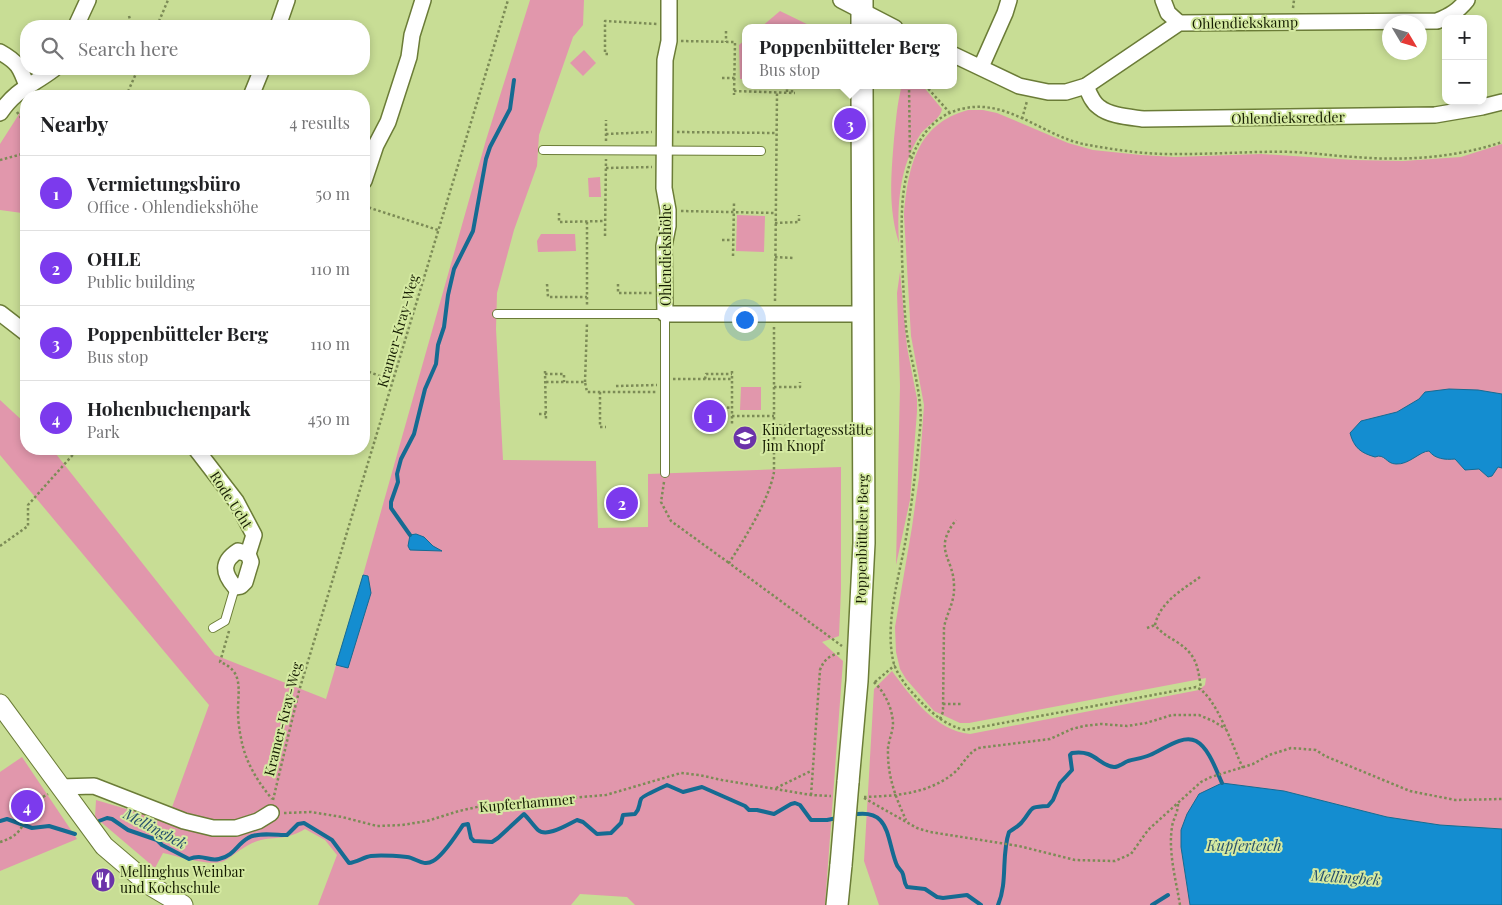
<!DOCTYPE html>
<html lang="en">
<head>
<meta charset="utf-8">
<style>
  body { margin:0; font-family:"Playfair Display",serif; background:#f6f6f6; color:#202124 }
  .controls { position:absolute; right:15px; top:15px; display:grid; overflow:hidden; border-radius:10px; box-shadow:0 2px 8px #0003 }
  .controls button { width:45px; height:45px; display:grid; place-items:center; padding:0; border:0; border-bottom:1px solid #e0e0e0; background:#fff; color:#202124; font:25px sans-serif }
  .compass { position:absolute; left:1382px; top:15px; width:45px; height:45px; border-radius:50%; background:#fff; box-shadow:0 2px 8px #0003; rotate:128deg }
  .you { position:absolute; left:744px; top:319px; width:18px; height:18px; margin:-12px; border:4px solid #fff; border-radius:50%; background:#1a73e8; box-shadow:0 0 0 8px #1a73e833 }
  .badge { display:grid; place-items:center; width:32px; height:32px; border-radius:50%; background:#7c3aed; color:#fff; font-size:16px; font-weight:700 }
  .pin { position:absolute; translate:-50% -50%; border:2px solid #fff; box-shadow:0 1px 5px #0006 }
  .popup { position:absolute; left:742px; top:24px; width:215px; height:65px; box-sizing:border-box; display:grid; place-content:center; border-radius:10px; background:#fff; filter:drop-shadow(0 1px 4px #0005); font-size:16px; white-space:nowrap; color:#757577 }
  .popup b { font-size:19px; color:#202124 }
  .popup::after { content:''; position:absolute; left:50%; top:100%; margin-left:-10px; border:10px solid transparent; border-top-color:#fff }
  .list { margin:0; padding:0; list-style:none }
  h2 { display:flex; justify-content:space-between; align-items:center; height:65px; margin:0; padding:0 20px; font-size:21px }
  h2 small { font-size:16px; font-weight:400; color:#757577 }
  .list li { display:grid; grid-template-columns:32px 1fr auto; gap:15px; align-items:center; box-sizing:border-box; height:75px; padding:0 20px; border-top:1px solid #e0e0e0 }
  .list b { display:block; font-size:19px; white-space:nowrap }
  .list p { margin:0; font-size:16px; white-space:nowrap; color:#757577 }
  .list em { font-size:16px; font-style:normal; color:#757577 }
  .icon { flex:none; width:28px; height:28px; fill:none; stroke:currentColor; stroke-width:2; stroke-linecap:round; stroke-linejoin:round }
  .map { position:relative; flex:none; width:1502px; height:905px; overflow:hidden }
  .search { position:absolute; background:#fff; box-shadow:0 2px 8px #0003; left:20px; top:20px; width:350px; height:55px; display:flex; align-items:center; gap:12px; box-sizing:border-box; padding:0 18px; border-radius:20px; color:#757577; font-size:19px }
  .panel { position:absolute; background:#fff; box-shadow:0 2px 8px #0003; left:20px; top:90px; width:350px; height:365px; border-radius:20px }
  .map>svg:first-child { display:block }
</style>
</head>
<body>
<div class="map">
<svg width="1502" height="905" viewBox="0 0 1502 905">
  <rect width="100%" height="100%" fill="#c8dd95"/>
  <g fill="#e197ac">
    <path d="M530,0H584L583,25L573,37L539,135L537,166L514,230L497,293L496,329L503,460L596,461L598,528L648,527V474L841,467V590L839,636L822,642L843,661L825,905H635L627,897L580,894L571,905H318L337,855L325,840L305,829C286,840 281,836 261,840C247,843 236,854 224,861C211,867 177,856 163,853L155,868L95,817L96,800L167,821L209,705L0,455V400L26,424V449H52L215,655L326,699L363,575L486,140Z"/>
    <path d="M780,11L815,28H760Z"/>
    <path d="M746,39V79H740L739,45Z"/>
    <path d="M584,50L596,63L583,76L570,63Z"/>
    <path d="M902,85H922L942,109C940,120 926,126 920,135C899,167 897,206 899,243C888,207 891,176 894,139C896,121 897,103 902,85Z"/>
    <path d="M23,108L26,110V216L22,213L0,210V144Z"/>
    <path d="M968,110H983L997,113L1068,143L1093,150L1141,155L1175,157L1261,154L1355,160L1403,161L1461,157L1502,144V829L1440,825L1387,817L1284,791L1181,830V847L1190,905H879L864,861L874,689L892,671C911,697 936,731 970,734L1199,690L1205,685L1206,678L969,723H960L934,711L906,679L900,669L896,652L895,627L912,527L919,477L924,405L911,336L904,215C908,168 916,124 968,110Z"/>
    <path d="M600,177L601,197H589L588,178Z"/>
    <path d="M737,215L765,216L764,252L736,251Z"/>
    <path d="M541,234H575L576,251L538,252L537,241Z"/>
    <path d="M900,272L907,347L917,399V412L910,500L896,565L900,386L897,293Z"/>
    <path d="M741,387H761V410H740Z"/>
    <path d="M22,757L77,839L0,871V772Z"/>
  </g>
  <g fill="#148dd0" stroke="#156b92">
    <path d="M1449,389L1478,390L1502,394V468L1498,467L1492,476L1488,477L1479,469L1465,470L1455,459C1445,460 1435,459 1429,451C1420,451 1409,465 1396,464C1386,464 1385,453 1375,457C1361,453 1354,448 1350,433L1361,421L1397,412L1419,399L1425,392Z"/>
    <path d="M416,534L424,537L433,546L442,551L410,550L408,546L410,535Z"/>
    <path d="M363,575L368,576L371,593L348,668L336,665Z"/>
    <path d="M1222,783L1284,791L1387,817L1440,825L1502,829V905H1190L1181,847V830L1187,814L1199,794Z"/>
  </g>
  <g fill="none" stroke-linecap="round" stroke-linejoin="round">
    <g stroke="#156b92" stroke-width="4">
      <path d="M410,535L391,508V502L398,482L397,474L401,459L414,434L425,389L436,364L438,345L444,327L448,295L454,269L473,231L486,159L490,147L510,109L514,80"/>
      <path d="M851,815C890,807 886,836 896,863C897,867 900,869 902,872C905,877 903,882 907,887L925,889L937,897L943,898L967,895L981,905"/>
      <path d="M0,821L7,819L32,828L49,826L75,834"/>
      <path d="M99,821L107,818L112,819L128,830L157,840L162,845L189,859C203,853 208,862 219,859C235,855 236,845 248,838C257,832 276,835 287,835L298,824L304,823L332,840L349,863C357,862 364,857 371,856C382,855 396,856 407,857C416,858 423,867 433,861C444,855 456,835 463,825L468,824L471,838L474,841L492,842L498,838L524,814C529,819 533,825 538,830C547,838 568,824 577,820L583,822L597,834L611,833L621,823L623,815L635,814C641,807 638,806 641,799C642,796 663,787 667,785L683,792L702,787L745,806L749,810H757L774,814L791,804L795,803L800,805L811,820H827L837,818"/>
      <path d="M998,905C1008,882 1001,855 1009,832C1013,829 1019,826 1022,822C1034,808 1027,807 1048,806L1053,800L1060,783L1072,770L1070,755L1072,753C1095,749 1099,766 1114,767C1119,767 1123,763 1128,761C1135,759 1143,758 1150,755C1163,750 1182,734 1196,741C1209,748 1216,770 1222,783"/>
      <path d="M1152,905L1168,895"/>
    </g>
    <defs>
      <g id="service">
        <path d="M543,150L761,151"/>
        <path d="M497,314H665V473"/>
        <path d="M213,628L225,621L235,587"/>
      </g>
      <g id="minor">
        <path d="M669,0V41L665,60L664,188L668,210V226L664,246L665,314H862"/>
        <path d="M841,0L895,28"/>
        <path d="M1163,0L1168,13L1179,23"/>
        <path d="M76,26L88,0"/>
        <path d="M278,26L287,0"/>
        <path d="M0,52C18,62 20,67 27,86"/>
        <path d="M954,55L1019,86L1048,92H1066L1086,86L1179,23L1437,21C1450,16 1458,11 1467,0"/>
        <path d="M981,67L1005,13L1009,0"/>
        <path d="M1086,86C1089,93 1092,102 1099,107C1110,116 1129,117 1143,119L1435,115L1482,107L1502,102"/>
        <path d="M251,96L262,69"/>
        <path d="M0,113C17,88 32,86 54,69"/>
        <path d="M364,181L376,145L388,122L409,57L412,35L423,0"/>
        <path d="M0,313L26,333"/>
        <path d="M196,449L236,501L254,535L248,554L251,562L245,582L241,586L235,587C223,573 221,562 238,551L248,554"/>
        <path d="M60,787L94,786L184,821L213,828H236L258,821L271,813"/>
      </g>
      <path id="tertiary" d="M0,704L104,846L151,886L183,905"/>
      <g id="secondary">
        <path d="M862,0V28"/>
        <path d="M848,782L857,681L864,543L862,85"/>
        <path d="M837,905L841,865"/>
      </g>
    </defs>
    <use href="#service" stroke="#6b7c37" stroke-width="10"/>
    <use href="#minor" stroke="#6b7c37" stroke-width="18"/>
    <use href="#tertiary" stroke="#6b7c37" stroke-width="21"/>
    <use href="#secondary" stroke="#6b7c37" stroke-width="24"/>
    <g stroke="#7c8b56" stroke-width="2.5" stroke-dasharray="2.5 2.5" stroke-linecap="butt">
      <path d="M1293,8L1294,0"/>
      <path d="M129,16L131,23L135,26"/>
      <path d="M157,26L168,0"/>
      <path d="M726,31V42"/>
      <path d="M681,41L735,42L734,95"/>
      <path d="M608,54H605V21L657,24"/>
      <path d="M722,78H735"/>
      <path d="M792,85V93"/>
      <path d="M909,85L910,159"/>
      <path d="M925,85L949,112"/>
      <path d="M734,91L795,93"/>
      <path d="M787,92V85"/>
      <path d="M126,96L138,69"/>
      <path d="M17,112L26,125"/>
      <path d="M1022,119L1027,101"/>
      <path d="M677,132L776,133"/>
      <path d="M606,134L652,132"/>
      <path d="M606,141V120"/>
      <path d="M0,160L26,153"/>
      <path d="M606,168L652,167"/>
      <path d="M364,206L438,230"/>
      <path d="M681,211L775,213"/>
      <path d="M559,213V222L605,221"/>
      <path d="M587,222V305"/>
      <path d="M775,223L799,222V215"/>
      <path d="M605,236L606,159"/>
      <path d="M722,240H733"/>
      <path d="M733,256L734,203"/>
      <path d="M775,257L794,258"/>
      <path d="M547,284L548,297H587"/>
      <path d="M618,284V293H652"/>
      <path d="M775,301L777,93"/>
      <path d="M774,327V472C769,500 745,538 729,563L842,646"/>
      <path d="M364,370L393,381"/>
      <path d="M545,371L546,421"/>
      <path d="M732,371V425"/>
      <path d="M545,374H564V382"/>
      <path d="M673,379H732"/>
      <path d="M705,379L706,374H732"/>
      <path d="M546,382H585L587,392H656"/>
      <path d="M585,382L587,323"/>
      <path d="M616,386L657,385"/>
      <path d="M774,387H800V382"/>
      <path d="M600,392V427H606"/>
      <path d="M722,407L732,408"/>
      <path d="M539,414H546"/>
      <path d="M732,416H774"/>
      <path d="M774,425L792,426"/>
      <path d="M664,482L661,502L671,521L729,563"/>
      <path d="M0,546L28,526V505L78,449"/>
      <path d="M1200,577C1182,590 1160,602 1155,625C1161,633 1169,637 1177,642C1197,655 1198,667 1201,689"/>
      <path d="M1147,628L1155,625"/>
      <path d="M229,631L220,662C244,671 238,690 238,711C238,719 239,729 241,738C245,761 257,781 272,799"/>
      <path d="M874,682C885,693 892,707 893,723C893,733 887,743 888,753C888,778 896,798 906,820"/>
      <path d="M875,682L895,665"/>
      <path d="M943,704H961"/>
      <path d="M940,719L943,712L944,627C947,613 955,601 954,586C954,557 932,551 956,520"/>
      <path d="M1243,768C1233,748 1216,695 1196,687L965,730C948,726 935,716 923,704C913,694 899,679 894,664C885,631 896,587 903,554C910,519 914,484 918,449C919,435 922,420 920,406C918,379 909,353 906,327C904,304 903,281 902,258C902,231 900,205 906,178C913,145 930,114 966,108C1008,100 1043,135 1083,144C1115,150 1149,155 1181,154C1219,154 1256,151 1293,152C1314,153 1334,156 1355,157C1404,161 1455,158 1502,142"/>
      <path d="M776,788L811,771"/>
      <path d="M811,795L820,670C824,659 831,654 842,653"/>
      <path d="M864,797C895,796 928,794 954,773C963,765 967,754 978,748L1050,739L1072,729L1084,726L1101,724L1127,726L1146,723L1172,715H1199L1213,721L1226,729"/>
      <path d="M864,798L917,828L930,832L1019,846L1075,860L1115,861L1131,854L1148,830L1201,782L1211,777L1253,764L1269,755L1291,748L1316,750L1325,756L1410,791L1455,800L1502,799"/>
      <path d="M273,800L299,691L508,0"/>
      <path d="M1178,804C1178,813 1173,819 1172,827C1168,852 1176,880 1180,905"/>
      <path d="M284,813L311,812L342,817L377,826L402,825L427,821L459,811L486,805L606,795L681,773L699,775L722,780L811,795L831,796"/>
      <path d="M0,842C30,833 20,816 37,800C40,798 45,796 48,794"/>
    </g>
    <use href="#service" stroke="#fff" stroke-width="8"/>
    <use href="#minor" stroke="#fff" stroke-width="15"/>
    <use href="#tertiary" stroke="#fff" stroke-width="19"/>
    <use href="#secondary" stroke="#fff" stroke-width="21"/>
    <defs>
      <path id="secondary-bridge" d="M841,865L848,782"/>
    </defs>
    <use href="#secondary-bridge" stroke="#6b7c37" stroke-width="24" stroke-linecap="butt"/>
    <use href="#secondary-bridge" stroke="#fff" stroke-width="21"/>
  </g>
  <defs>
    <symbol id="school-disc" viewBox="-11 -11 22 22"><circle r="9.5" fill="#6b33a9" stroke="#d5eaa2"/><path d="M0-5L7-2L0 1L-7-2ZM-4 1L0 2.5L4 1V4Q0 6-4 4Z" fill="#fff"/></symbol>
    <symbol id="restaurant-disc" viewBox="-11 -11 22 22"><circle r="9.5" fill="#6b33a9" stroke="#d5eaa2"/><path d="M-5-6h1v4h1v-4h1v4h1v-4h1v5L-1.5 .5V6h-2V.5L-5-1ZM5-6V6H3V1.5H1.5Q1.5-4 5-6Z" fill="#fff"/></symbol>
  </defs>
  <g fill-rule="evenodd">
    <use href="#school-disc" x="731" y="424" width="28" height="28"/>
    <use href="#restaurant-disc" x="89" y="866" width="28" height="28"/>
  </g>
  <g text-anchor="middle" stroke-width="4" stroke-linejoin="round" paint-order="stroke">
    <g font-size="14" fill="#161d02" stroke="#d5eaa2">
      <text transform="translate(1245 23) rotate(-1)" y="5">Ohlendiekskamp</text>
      <text transform="translate(1288 118) rotate(-1)" y="5">Ohlendieksredder</text>
      <text transform="translate(666 255) rotate(-90)" y="5">Ohlendiekshöhe</text>
      <text transform="translate(398 331) rotate(-74)" y="5">Kramer-Kray-Weg</text>
      <text transform="translate(231 500) rotate(57)" y="5">Rode Ucht</text>
      <text transform="translate(862 539) rotate(-89)" y="5">Poppenbütteler Berg</text>
      <text transform="translate(283 719) rotate(-76)" y="5">Kramer-Kray-Weg</text>
      <text transform="translate(527 803) rotate(-5)" y="5">Kupferhammer</text>
    </g>
    <g font-size="14" fill="#161d02" stroke="#d5eaa2" text-anchor="start">
      <text x="762" y="435">Kindertagesstätte<tspan x="762" dy="16">Jim Knopf</tspan></text>
      <text x="120" y="877">Mellinghus Weinbar<tspan x="120" dy="16">und Kochschule</tspan></text>
    </g>
    <g font-size="15" font-style="italic" fill="#26506d" stroke="#d5eaa2">
      <text transform="translate(155 829) rotate(28)" y="5">Mellingbek</text>
      <text x="1244" y="851">Kupferteich</text>
      <text transform="translate(1346 878) rotate(4)" y="5">Mellingbek</text>
    </g>
  </g>
</svg>
<div class="controls">
<button>+</button>
<button>−</button>
</div>
<svg class="compass" viewBox="-18 -18 36 36"><path d="M0-13l5 13h-10z" fill="#e53935"/><path d="M0 13l5-13h-10z" fill="#757577"/></svg>
<div class="you"></div>
<div class="pin badge" style="left:710px;top:416px">1</div>
<div class="pin badge" style="left:622px;top:503px">2</div>
<div class="pin badge" style="left:850px;top:124px">3</div>
<div class="popup"><b>Poppenbütteler Berg</b>Bus stop</div>
<div class="pin badge" style="left:27px;top:806px">4</div>
<div class="search"><svg class="icon" aria-label="search" viewBox="0 0 24 24"><circle cx="10" cy="10" r="6"/><path d="M15 15l6 6"/></svg>Search here</div>
<section class="panel">
<h2>Nearby<small>4 results</small></h2>
<ul class="list">
<li><span class="badge">1</span><div><b>Vermietungsbüro</b><p>Office · Ohlendiekshöhe</p></div><em>50 m</em></li>
<li><span class="badge">2</span><div><b>OHLE</b><p>Public building</p></div><em>110 m</em></li>
<li><span class="badge">3</span><div><b>Poppenbütteler Berg</b><p>Bus stop</p></div><em>110 m</em></li>
<li><span class="badge">4</span><div><b>Hohenbuchenpark</b><p>Park</p></div><em>450 m</em></li>
</ul>
</section>
</div>
</body>
</html>
